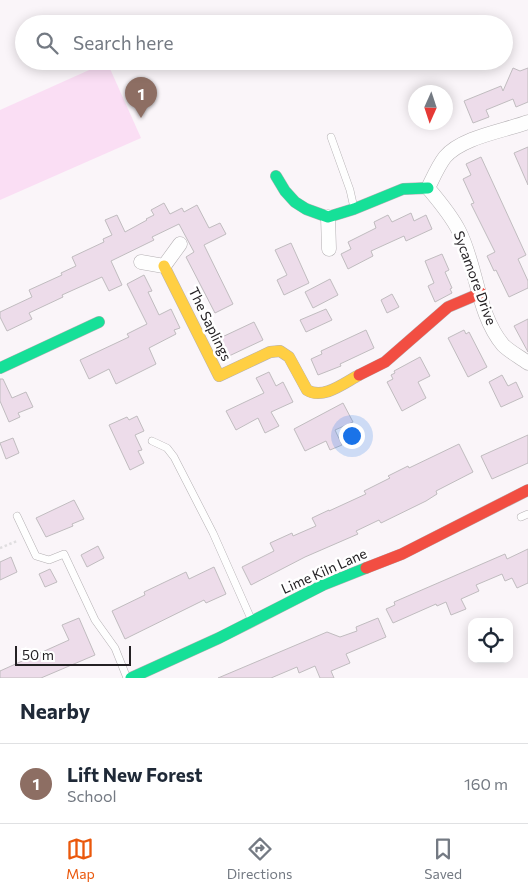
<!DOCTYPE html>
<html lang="en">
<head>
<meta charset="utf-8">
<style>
  body { margin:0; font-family:Commissioner,sans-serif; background:#f6f6f7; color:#1f2937 }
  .controls { position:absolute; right:15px; bottom:15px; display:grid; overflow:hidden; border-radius:10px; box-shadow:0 2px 12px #0003 }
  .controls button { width:45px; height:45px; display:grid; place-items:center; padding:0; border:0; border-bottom:1px solid #e0e1e3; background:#fff; color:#1f2937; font:25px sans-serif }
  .compass { position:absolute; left:408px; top:85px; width:45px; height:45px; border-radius:50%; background:#fff; box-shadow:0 2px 12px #0003; rotate:183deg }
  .scale { position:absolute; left:15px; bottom:12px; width:116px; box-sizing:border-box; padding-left:5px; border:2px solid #242124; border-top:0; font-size:14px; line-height:18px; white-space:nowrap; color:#242124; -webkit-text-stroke:4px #fff; paint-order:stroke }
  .you { position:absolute; left:351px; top:435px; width:18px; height:18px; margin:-12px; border:4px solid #fff; border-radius:50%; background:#1a73e8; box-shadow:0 0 0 8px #1a73e833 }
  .badge { display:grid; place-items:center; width:32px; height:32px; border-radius:50%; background:#ea580c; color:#fff; font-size:16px; font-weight:700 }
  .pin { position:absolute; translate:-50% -41px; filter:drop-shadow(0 1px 2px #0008) }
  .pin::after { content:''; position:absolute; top:26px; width:18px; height:15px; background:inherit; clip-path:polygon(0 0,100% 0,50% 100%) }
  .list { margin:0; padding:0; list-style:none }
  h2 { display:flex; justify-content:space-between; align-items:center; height:65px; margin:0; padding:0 20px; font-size:21px }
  h2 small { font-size:16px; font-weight:400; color:#747a83 }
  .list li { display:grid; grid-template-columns:32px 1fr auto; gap:15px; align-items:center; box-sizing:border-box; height:80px; padding:0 20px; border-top:1px solid #e0e1e3 }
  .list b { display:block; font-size:19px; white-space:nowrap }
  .list p { margin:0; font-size:16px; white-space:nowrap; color:#747a83 }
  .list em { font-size:16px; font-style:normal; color:#747a83 }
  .icon { flex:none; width:28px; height:28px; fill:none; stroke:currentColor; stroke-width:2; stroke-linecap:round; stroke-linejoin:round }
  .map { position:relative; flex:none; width:528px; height:678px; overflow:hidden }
  .search { position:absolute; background:#fff; box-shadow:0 2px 12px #0003; left:15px; right:15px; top:15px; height:55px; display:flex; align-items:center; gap:12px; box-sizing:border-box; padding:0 18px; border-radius:28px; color:#747a83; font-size:19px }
  .sheet { height:145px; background:#fff }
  nav { display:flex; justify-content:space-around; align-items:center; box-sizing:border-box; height:70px; border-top:1px solid #e0e1e3; background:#fff; font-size:14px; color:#747a83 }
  nav a { display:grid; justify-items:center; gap:2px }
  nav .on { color:#ea580c }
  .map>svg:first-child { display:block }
</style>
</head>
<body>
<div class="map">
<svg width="528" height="678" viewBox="0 0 528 678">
  <rect width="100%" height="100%" fill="#faf5f9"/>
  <path fill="#fadef4" d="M107,62L141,138L0,200V110Z"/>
  <g fill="#eddcea" stroke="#c0bcbf">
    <path d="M513,68L520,71L528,68V102L516,107L513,99L486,110L489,117L473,123L464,101L501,86L503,91Z"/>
    <path d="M528,147V185L514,153Z"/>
    <path d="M481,157L526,255L518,259L528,281V288L509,297L496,270L494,271L487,256L495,252L471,204L474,203L463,179L471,175L466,164Z"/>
    <path d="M164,203L170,214L182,208L184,212L197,205L209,228L220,223L226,234L204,245L233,304L215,313L186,257L194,252L179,224L152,237L154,240L152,241L111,261L122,285L109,291L102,277L62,295L63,297L29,313L32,319L7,331L0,317V312L32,297L29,290L62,275L61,273L76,266L72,257L104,242L103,239L112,235L105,220L117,215L125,232L147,220L146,219L154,215L151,210Z"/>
    <path d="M411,213L414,221L426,215L432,229L406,241L404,236L371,251L373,256L348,269L341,254L351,249L348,242L376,228L374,222L388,215L392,222Z"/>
    <path d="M291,243L309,283L284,295L277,280L287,275L275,250Z"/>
    <path d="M442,254L449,270L445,272L452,288L450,289L452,293L435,302L428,286L434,283L425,261Z"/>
    <path d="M144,275L152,291L148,292L159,315L171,309L180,328L174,330L176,334L149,348L156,364L116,384L109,369L89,379L80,360L129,337L127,334L147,324L127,284Z"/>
    <path d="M330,279L338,295L313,308L305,292Z"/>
    <path d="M392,294L399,307L387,313L381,300Z"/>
    <path d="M326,309L332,320L306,332L300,320Z"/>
    <path d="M528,319V352L514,326Z"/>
    <path d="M254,322L263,340L229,356L220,338Z"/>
    <path d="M366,330L374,348L340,364L341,366L318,375L311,359L322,354L321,351Z"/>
    <path d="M464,330L466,334L469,332L487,367L468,377L448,338Z"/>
    <path d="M420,357L430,376L418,382L426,398L402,411L387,382L393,379L391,375L395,373L394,371Z"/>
    <path d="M269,372L276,386L283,382L293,402L271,412L279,426L265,433L258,418L236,430L226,411L264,393L256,378Z"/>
    <path d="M502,375L508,386L516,382L523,397L501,407L489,382Z"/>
    <path d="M0,379H3L12,398L26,392L33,407L18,413L20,417L9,422L0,401Z"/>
    <path d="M343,403L353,422L335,430L342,445L330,450L326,441L305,451L294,429Z"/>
    <path d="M137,416L144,431L135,435L142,450L138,451L144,463L130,470L109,425L127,417L129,420Z"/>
    <path d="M528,435V463L492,479L481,456Z"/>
    <path d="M13,438L19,453L6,459L0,443Z"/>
    <path d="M459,444L473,472L436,491L437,494L426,501L381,523L379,520L356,531L358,534L305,557L251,585L242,567L274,551L270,543L292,533L293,536L316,526L312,518L329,510V511L366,494L364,491L390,478L388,476L408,466L409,468Z"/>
    <path d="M74,500L84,519L72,524L73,526L46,537L36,518Z"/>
    <path d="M98,546L104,558L87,567L81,555Z"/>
    <path d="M528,549V583L517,588L512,578L505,581L502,574L476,585L479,591L461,599L466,609L451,615L446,602L437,606L436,604L393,623L386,609L395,605L394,602L505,554L507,559Z"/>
    <path d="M11,557L17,572L0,580V562Z"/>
    <path d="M214,567L226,594L206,603L204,600L125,639L112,611L145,595L144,592L186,572L189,579Z"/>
    <path d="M50,569L57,582L45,587L39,574Z"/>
    <path d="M79,618L95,655L41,678H0V671L69,640L62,625Z"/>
    <path d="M378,618L386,637L346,654L350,663L331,671L334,678H320L315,666L299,673L297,667L271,678H218L327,632L340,637L357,631L356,627Z"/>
  </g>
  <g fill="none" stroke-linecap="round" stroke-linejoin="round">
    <defs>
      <g id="lane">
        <path d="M331,137L350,190L354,208"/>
        <path d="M152,441L167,448L174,457L213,533L252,621"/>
        <path d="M17,516L36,556L49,560L64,554L95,620L115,648L127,678"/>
        <path d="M521,517L528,514"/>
      </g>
      <g id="street">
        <path d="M528,122C504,131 462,137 445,157C438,166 433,178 428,188C439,201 451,215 459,231C477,266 477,314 503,345C510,352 520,357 528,363"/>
        <path d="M328,217L329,249"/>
        <path d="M141,262L164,266L180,244"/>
      </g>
      <g id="fast">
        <path d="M276,176L285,191L295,202L306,209L328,217L354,209L403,189L428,188"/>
        <path d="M0,368L99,322"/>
        <path d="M131,678L219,638L323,585L366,568"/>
      </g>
      <path id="slow" d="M164,266L219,376L270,352L280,351L289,357L307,390C323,400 344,383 359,375"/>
      <g id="jam">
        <path d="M359,375L385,362L448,307L481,293"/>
        <path d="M366,568L402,554L528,490"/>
      </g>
    </defs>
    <use href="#lane" stroke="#b4b0b3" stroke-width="8"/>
    <use href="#street" stroke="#b4b0b3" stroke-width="15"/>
    <use href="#fast" stroke="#b4b0b3" stroke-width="12"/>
    <use href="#slow" stroke="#b4b0b3" stroke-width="12"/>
    <use href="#jam" stroke="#b4b0b3" stroke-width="12"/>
    <path stroke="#e0dee0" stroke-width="2.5" stroke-dasharray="2.5 2.5" stroke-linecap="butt" d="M0,548L17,541"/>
    <use href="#lane" stroke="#fefefe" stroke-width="7"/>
    <use href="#street" stroke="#fefefe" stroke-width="14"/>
    <use href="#fast" stroke="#16e098" stroke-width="11"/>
    <use href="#slow" stroke="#ffcf43" stroke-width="11"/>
    <use href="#jam" stroke="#f24e42" stroke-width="11"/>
  </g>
  <g text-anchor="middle" stroke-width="5" stroke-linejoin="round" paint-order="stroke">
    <g font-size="14" fill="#242124" stroke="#fff">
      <text transform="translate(475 278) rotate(70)" y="5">Sycamore Drive</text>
      <text transform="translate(210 324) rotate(64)" y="5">The Saplings</text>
      <text transform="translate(324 571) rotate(-24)" y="5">Lime Kiln Lane</text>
    </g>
  </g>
</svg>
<div class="controls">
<button><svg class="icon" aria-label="locate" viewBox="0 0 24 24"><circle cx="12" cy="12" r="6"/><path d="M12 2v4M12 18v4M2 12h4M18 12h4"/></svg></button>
</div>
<svg class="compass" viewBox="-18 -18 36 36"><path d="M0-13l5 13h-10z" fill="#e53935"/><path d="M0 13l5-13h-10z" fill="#747a83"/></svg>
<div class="scale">50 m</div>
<div class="you"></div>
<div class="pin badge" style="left:141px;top:118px;background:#8d6e63">1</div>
<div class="search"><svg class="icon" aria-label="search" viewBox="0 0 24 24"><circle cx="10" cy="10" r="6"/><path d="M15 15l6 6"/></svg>Search here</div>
</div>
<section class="sheet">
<h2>Nearby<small></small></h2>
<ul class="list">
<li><span class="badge" style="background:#8d6e63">1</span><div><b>Lift New Forest</b><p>School</p></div><em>160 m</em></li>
</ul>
</section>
<nav>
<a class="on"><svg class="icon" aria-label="map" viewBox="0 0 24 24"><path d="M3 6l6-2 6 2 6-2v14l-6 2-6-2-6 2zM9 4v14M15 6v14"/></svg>Map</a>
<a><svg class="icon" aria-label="directions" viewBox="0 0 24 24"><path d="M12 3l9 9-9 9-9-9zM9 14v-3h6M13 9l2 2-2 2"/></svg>Directions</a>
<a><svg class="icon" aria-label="saved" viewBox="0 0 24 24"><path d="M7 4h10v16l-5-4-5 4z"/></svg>Saved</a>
</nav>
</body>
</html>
